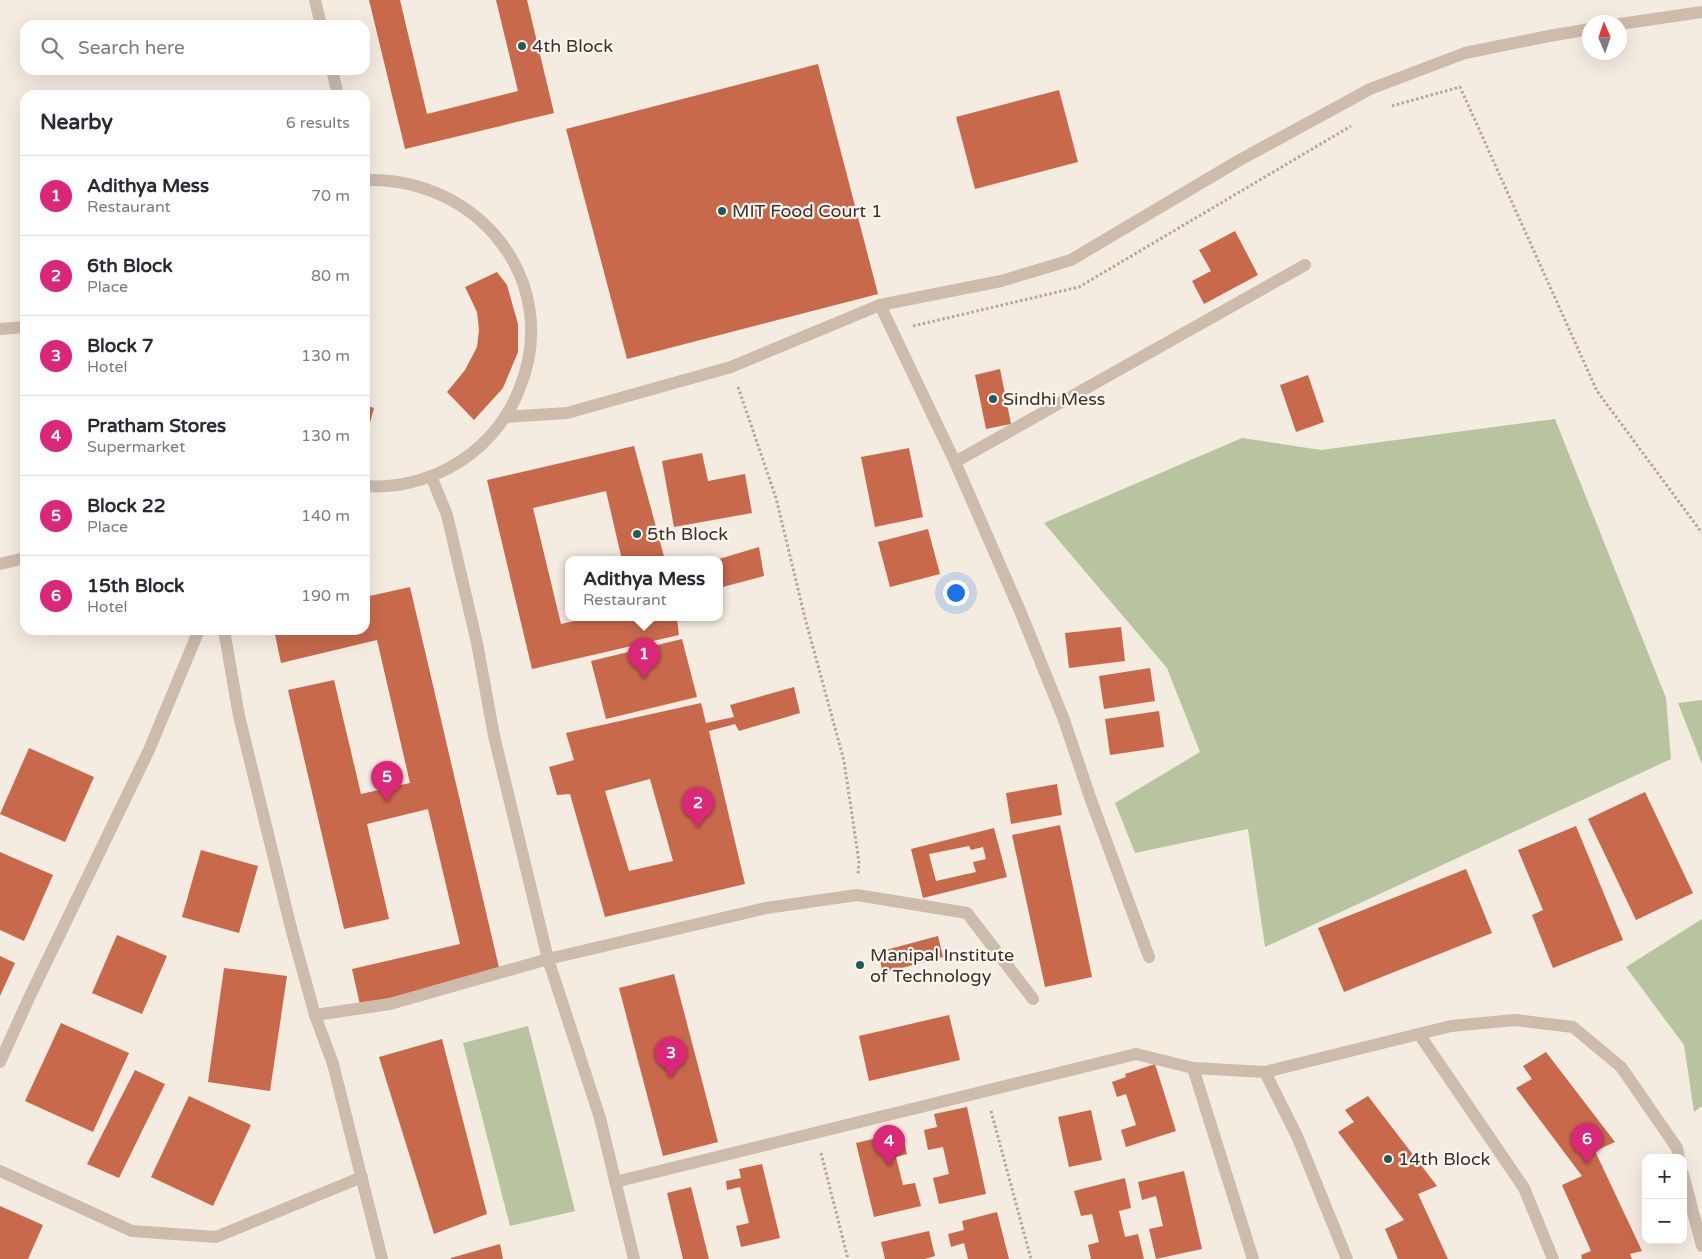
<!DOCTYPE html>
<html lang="en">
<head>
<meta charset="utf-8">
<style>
  body { margin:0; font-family:"Varela Round",sans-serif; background:#f7f7f7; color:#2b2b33 }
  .controls { position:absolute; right:15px; bottom:15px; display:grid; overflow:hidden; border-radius:10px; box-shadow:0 5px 20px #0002 }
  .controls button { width:45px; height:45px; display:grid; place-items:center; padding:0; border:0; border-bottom:1px solid #e1e1e2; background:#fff; color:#2b2b33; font:25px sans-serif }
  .compass { position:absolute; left:1582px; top:15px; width:45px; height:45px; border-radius:50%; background:#fff; box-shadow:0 5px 20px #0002; rotate:358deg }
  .you { position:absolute; left:955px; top:592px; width:18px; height:18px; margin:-12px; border:4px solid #fff; border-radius:50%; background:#1a73e8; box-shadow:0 0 0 8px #1a73e833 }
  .badge { display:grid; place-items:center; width:32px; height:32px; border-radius:50%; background:#db2777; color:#fff; font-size:16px; font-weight:700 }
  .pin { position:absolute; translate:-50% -41px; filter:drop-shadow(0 1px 2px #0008) }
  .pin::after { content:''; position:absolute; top:26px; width:18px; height:15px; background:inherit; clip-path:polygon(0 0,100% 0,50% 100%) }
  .popup { position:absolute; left:565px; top:556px; width:158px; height:65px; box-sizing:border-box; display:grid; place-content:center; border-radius:10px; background:#fff; filter:drop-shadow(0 1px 4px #0005); font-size:16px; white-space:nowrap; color:#7c7c81 }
  .popup b { font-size:19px; color:#2b2b33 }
  .popup::after { content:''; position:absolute; left:50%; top:100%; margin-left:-10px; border:10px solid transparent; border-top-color:#fff }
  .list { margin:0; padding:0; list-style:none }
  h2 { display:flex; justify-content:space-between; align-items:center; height:65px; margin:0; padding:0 20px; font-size:21px }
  h2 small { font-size:16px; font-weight:400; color:#7c7c81 }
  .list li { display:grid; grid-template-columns:32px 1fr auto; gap:15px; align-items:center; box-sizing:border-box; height:80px; padding:0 20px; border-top:1px solid #e1e1e2 }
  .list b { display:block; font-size:19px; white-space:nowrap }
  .list p { margin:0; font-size:16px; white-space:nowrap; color:#7c7c81 }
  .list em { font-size:16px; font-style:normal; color:#7c7c81 }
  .icon { flex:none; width:28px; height:28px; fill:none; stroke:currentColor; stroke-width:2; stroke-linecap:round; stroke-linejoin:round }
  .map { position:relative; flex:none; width:1702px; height:1259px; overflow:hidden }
  .search { position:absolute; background:#fff; box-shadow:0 5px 20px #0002; left:20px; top:20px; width:350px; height:55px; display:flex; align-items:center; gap:12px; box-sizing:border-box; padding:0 18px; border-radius:15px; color:#7c7c81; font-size:19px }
  .panel { position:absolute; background:#fff; box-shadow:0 5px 20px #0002; left:20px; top:90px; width:350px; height:545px; border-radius:15px }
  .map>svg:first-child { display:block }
</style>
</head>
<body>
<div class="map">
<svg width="1702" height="1259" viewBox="0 0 1702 1259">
  <rect width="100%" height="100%" fill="#f4ebe1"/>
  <g fill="#b8c4a0">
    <path d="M1555,419L1666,698L1671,759L1265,947L1248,829L1135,853L1115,803L1200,752L1167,668L1044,523L1242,438L1321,450Z"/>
    <path d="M1702,700V764L1678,703Z"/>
    <path d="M1702,919V1106L1694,1112L1684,1045L1626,967Z"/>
    <path d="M528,1026L575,1211L510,1226L463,1043Z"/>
  </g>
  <g fill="#c8694b" fill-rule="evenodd">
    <path d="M369,0H400L427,114L518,91L496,0H527L554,113L405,149Z"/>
    <path d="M818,64L878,294L627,359L566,129Z"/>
    <path d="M1059,90L1078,162L975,189L956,117Z"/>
    <path d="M1235,231L1258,275L1204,304L1192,281L1211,271L1199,250Z"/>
    <path d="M497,272L507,285L518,324V352L503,388L474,420L447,392L465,370L477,347L479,330L477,312L465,287Z"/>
    <path d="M1000,369L1011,424L986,429L975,375Z"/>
    <path d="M1308,375L1324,422L1296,432L1280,385Z"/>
    <path d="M365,405L374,408L366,438H365Z"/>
    <path d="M634,446L665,560H622L606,491L533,508L561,624L587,618H677L679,635L532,669L487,480Z"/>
    <path d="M909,448L923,517L875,527L861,457Z"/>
    <path d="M702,453L708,481L745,474L752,513L674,527L662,461Z"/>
    <path d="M928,529L940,574L890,587L878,542Z"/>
    <path d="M759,547L764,576L719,588V559Z"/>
    <path d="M410,587L500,972L360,1005L352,969L460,944L428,809L367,824L389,919L344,929L288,690L334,680L361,794L410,783L377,640L281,663L274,630H365V597Z"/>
    <path d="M1121,627L1125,661L1069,668L1065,633Z"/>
    <path d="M682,639L697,697L606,719L591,661Z"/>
    <path d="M1150,668L1155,701L1104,709L1099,676Z"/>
    <path d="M794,687L800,713L739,731L735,724L709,731L745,884L605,917L570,794L557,795L549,767L574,760L566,733L701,703L706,723L734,717L730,705ZM650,779L673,861L629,871L605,791Z"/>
    <path d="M1159,711L1164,747L1110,755L1105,719Z"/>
    <path d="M29,748L94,777L65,842L0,814Z"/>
    <path d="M1057,784L1062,815L1011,824L1006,793Z"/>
    <path d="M1645,792L1693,893L1636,920L1588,819Z"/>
    <path d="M1060,825L1092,977L1045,987L1012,835Z"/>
    <path d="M1576,826L1623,940L1553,968L1532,915L1543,910L1518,850Z"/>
    <path d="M994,828L1007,877L923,898L911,849ZM969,846L971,850L983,847L986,859L973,862L976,872L936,881L929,854Z"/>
    <path d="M201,850L258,866L239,933L182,917Z"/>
    <path d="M0,852L53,875L24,941L0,930Z"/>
    <path d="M1466,869L1492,933L1344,992L1318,928Z"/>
    <path d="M117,935L167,956L142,1014L92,993Z"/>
    <path d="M938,936L943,957L883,973L878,952Z"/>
    <path d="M0,956L15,963L0,996Z"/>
    <path d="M224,968L287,976L270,1091L208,1082Z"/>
    <path d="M674,974L718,1142L663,1156L619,988Z"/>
    <path d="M949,1015L960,1060L869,1081L859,1036Z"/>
    <path d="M61,1023L129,1053L93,1132L25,1101Z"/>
    <path d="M442,1039L487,1214L434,1234L379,1057Z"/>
    <path d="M1546,1052L1615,1142L1595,1151L1642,1251L1630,1254L1632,1259H1582L1581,1255L1591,1251L1562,1185L1582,1176L1516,1088L1532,1079L1523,1066Z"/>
    <path d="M1155,1064L1176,1131L1126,1147L1121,1130L1136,1125L1126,1094L1117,1097L1112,1082L1126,1077L1125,1074Z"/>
    <path d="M135,1070L165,1084L119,1178L87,1164Z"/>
    <path d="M189,1096L251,1125L213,1206L151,1177Z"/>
    <path d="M1368,1096L1437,1186L1418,1194L1448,1259H1398L1385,1229L1404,1220L1338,1132L1354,1122L1345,1110Z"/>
    <path d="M967,1107L986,1194L939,1204L933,1178L949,1174L943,1147L928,1150L924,1130L937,1127L934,1114Z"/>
    <path d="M1091,1110L1102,1160L1069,1167L1058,1117Z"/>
    <path d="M902,1132L907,1154L896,1157L903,1185L915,1183L921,1206L874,1217L856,1143Z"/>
    <path d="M762,1164L780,1238L741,1247L736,1226L749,1223L740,1187L727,1190L726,1181L741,1178L739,1169Z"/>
    <path d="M1184,1171L1202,1249L1156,1259L1149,1229L1163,1226L1156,1196L1142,1200L1138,1182Z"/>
    <path d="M1125,1178L1131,1208L1119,1211L1125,1237L1138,1234L1144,1259H1091L1088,1245L1099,1242L1092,1214L1081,1216L1074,1191Z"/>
    <path d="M691,1187L709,1259H683L667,1193Z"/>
    <path d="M0,1206L43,1225L28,1259H0Z"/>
    <path d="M997,1212L1009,1259H968L964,1243L951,1247L948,1234L964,1230L962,1221Z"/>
    <path d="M929,1231L935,1256L925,1259H885L881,1242Z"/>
    <path d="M500,1244L503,1259H451V1258Z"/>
  </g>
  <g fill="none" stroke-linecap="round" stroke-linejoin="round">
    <g stroke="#b9a596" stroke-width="3" stroke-dasharray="2.5 2.5" stroke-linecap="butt">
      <path d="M1392,106L1460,87L1597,391L1702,533"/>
      <path d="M913,326L1079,287L1351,126"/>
      <path d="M738,387L776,498L805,618L844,761L859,862L858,875"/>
      <path d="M991,1111L1031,1259"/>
      <path d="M821,1153L848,1259"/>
    </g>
    <g stroke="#cdbbac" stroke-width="12">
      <path d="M315,0L321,25"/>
      <path d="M1620,24L1702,12"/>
      <path d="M332,70L338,95"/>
      <path d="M365,180C478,176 564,282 519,390C506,423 481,451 449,468C424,481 394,488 365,486"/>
      <path d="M880,305L955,462L1021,613L1064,720L1091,800L1149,957"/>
      <path d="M0,329L25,327"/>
      <path d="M505,417L567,413L731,367L880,305L1001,281L1071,260L1238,161L1370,89L1465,53L1549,36L1590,29"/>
      <path d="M955,462L1305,265"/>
      <path d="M0,564L25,558"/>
      <path d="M224,630L239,716L292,932L315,1015L390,1004L548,959L494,736L477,643L447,515L431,476"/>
      <path d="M315,1015L333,1064L382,1259"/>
      <path d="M1419,1034L1524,1188L1553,1259"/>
      <path d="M0,1062L29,998L149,750L199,630"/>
      <path d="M1265,1072L1297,1136L1347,1259"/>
      <path d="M0,1171L132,1231L216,1237L362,1177"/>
      <path d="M1683,1174L1702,1246"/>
      <path d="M615,1182L1136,1054L1193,1068"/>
      <path d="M634,1259L600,1118L548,959L766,908L857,895L967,913L1033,999"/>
      <path d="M1253,1259L1193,1068L1265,1072L1451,1026L1515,1020L1573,1027L1621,1067L1677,1148L1679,1158"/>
    </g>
  </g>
  <g fill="#1f5a5e" stroke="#fbf5ee" stroke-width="2">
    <circle cx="522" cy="46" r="5"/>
    <circle cx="722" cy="211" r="5"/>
    <circle cx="993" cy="399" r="5"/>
    <circle cx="637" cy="534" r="5"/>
    <circle cx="860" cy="965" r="5"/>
    <circle cx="1388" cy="1159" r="5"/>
  </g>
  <g text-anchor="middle" stroke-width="4.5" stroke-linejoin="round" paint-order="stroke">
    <g font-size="18" fill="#3b302b" stroke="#fbf5ee" text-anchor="start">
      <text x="532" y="52">4th Block</text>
      <text x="732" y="217">MIT Food Court 1</text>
      <text x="1003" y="405">Sindhi Mess</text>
      <text x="647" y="540">5th Block</text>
      <text x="870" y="961">Manipal Institute<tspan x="870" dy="21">of Technology</tspan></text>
      <text x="1398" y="1165">14th Block</text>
    </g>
  </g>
</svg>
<div class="controls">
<button>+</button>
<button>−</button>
</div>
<svg class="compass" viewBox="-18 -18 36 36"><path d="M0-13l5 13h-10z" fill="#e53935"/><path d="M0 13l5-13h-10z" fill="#7c7c81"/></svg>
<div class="you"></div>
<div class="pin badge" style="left:644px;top:679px">1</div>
<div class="popup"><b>Adithya Mess</b>Restaurant</div>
<div class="pin badge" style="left:698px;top:828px">2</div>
<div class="pin badge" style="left:671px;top:1078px">3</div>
<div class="pin badge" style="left:889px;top:1166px">4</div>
<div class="pin badge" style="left:387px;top:802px">5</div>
<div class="pin badge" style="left:1587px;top:1164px">6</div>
<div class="search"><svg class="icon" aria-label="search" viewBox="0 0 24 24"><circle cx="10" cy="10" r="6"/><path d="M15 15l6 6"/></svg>Search here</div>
<section class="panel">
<h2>Nearby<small>6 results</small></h2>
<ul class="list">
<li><span class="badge">1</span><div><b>Adithya Mess</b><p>Restaurant</p></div><em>70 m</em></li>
<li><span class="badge">2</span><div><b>6th Block</b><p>Place</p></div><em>80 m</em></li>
<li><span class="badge">3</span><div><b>Block 7</b><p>Hotel</p></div><em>130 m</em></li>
<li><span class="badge">4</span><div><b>Pratham Stores</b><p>Supermarket</p></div><em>130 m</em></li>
<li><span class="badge">5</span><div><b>Block 22</b><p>Place</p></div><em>140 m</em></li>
<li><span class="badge">6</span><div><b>15th Block</b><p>Hotel</p></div><em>190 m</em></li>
</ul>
</section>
</div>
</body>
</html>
